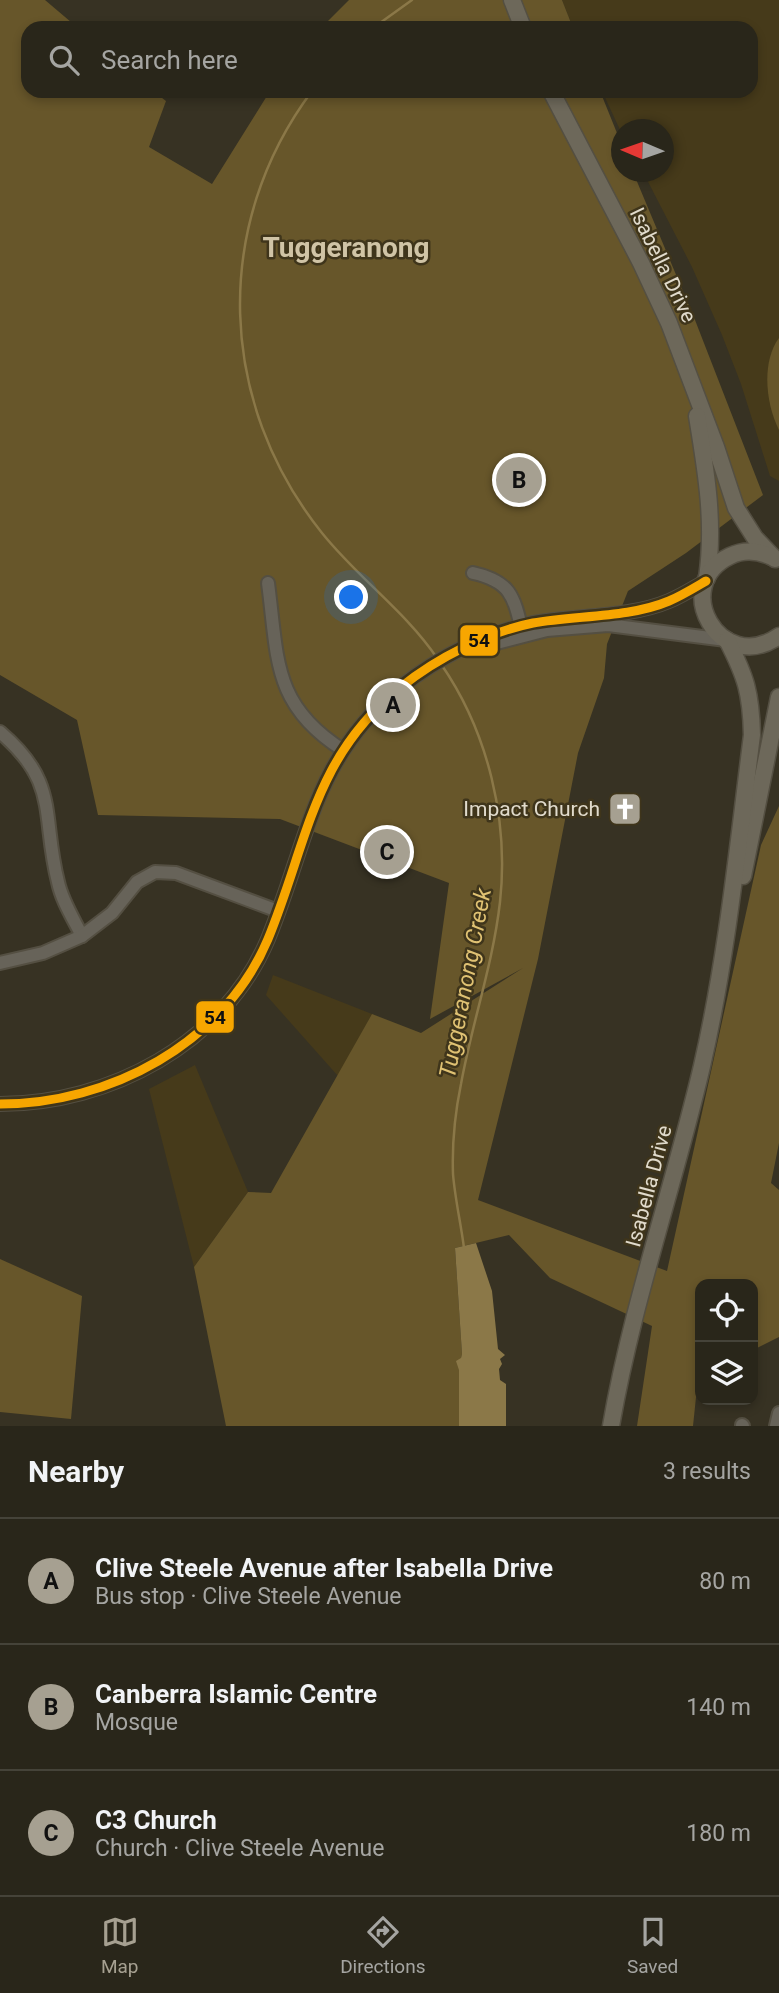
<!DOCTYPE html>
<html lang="en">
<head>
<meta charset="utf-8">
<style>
  body { margin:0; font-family:Roboto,sans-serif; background:#353227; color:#f1f3f6 }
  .controls { position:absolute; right:21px; bottom:21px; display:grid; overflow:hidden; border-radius:14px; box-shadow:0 4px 10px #0003 }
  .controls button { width:63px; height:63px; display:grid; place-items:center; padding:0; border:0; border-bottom:2px solid #454339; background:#29261a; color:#f1f3f6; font:35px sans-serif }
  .compass { position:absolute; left:611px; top:119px; width:63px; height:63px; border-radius:50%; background:#29261a; box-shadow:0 4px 10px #0003; rotate:272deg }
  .you { position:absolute; left:352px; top:598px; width:24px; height:24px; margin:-18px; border:5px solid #fff; border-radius:50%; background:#1a73e8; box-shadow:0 0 0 10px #1a73e833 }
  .badge { display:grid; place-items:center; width:46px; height:46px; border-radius:50%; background:#a6a091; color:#111; font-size:23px; font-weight:700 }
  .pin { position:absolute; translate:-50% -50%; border:4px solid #fff; box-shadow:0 2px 7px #0006 }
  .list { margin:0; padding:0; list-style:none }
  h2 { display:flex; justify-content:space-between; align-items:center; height:91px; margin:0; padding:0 28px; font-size:30px }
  h2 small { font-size:23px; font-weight:400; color:#a5a5a2 }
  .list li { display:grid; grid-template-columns:46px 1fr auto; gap:21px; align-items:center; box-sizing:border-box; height:126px; padding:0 28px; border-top:2px solid #454339 }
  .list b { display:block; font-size:26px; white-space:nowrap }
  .list p { margin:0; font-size:23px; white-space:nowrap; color:#a5a5a2 }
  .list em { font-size:23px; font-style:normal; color:#a5a5a2 }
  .icon { flex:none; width:38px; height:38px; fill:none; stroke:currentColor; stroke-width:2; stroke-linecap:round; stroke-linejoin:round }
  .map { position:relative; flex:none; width:779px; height:1426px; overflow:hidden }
  .search { position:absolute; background:#29261a; box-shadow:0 4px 10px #0003; left:21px; right:21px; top:21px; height:77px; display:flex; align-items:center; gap:18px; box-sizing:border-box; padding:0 24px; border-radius:21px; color:#a5a5a2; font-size:26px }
  .sheet { height:469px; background:#29261a }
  nav { display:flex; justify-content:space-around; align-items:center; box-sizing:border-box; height:98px; border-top:2px solid #454339; background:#29261a; font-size:19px; color:#a5a5a2 }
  nav a { display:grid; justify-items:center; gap:4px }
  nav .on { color:#a6a091 }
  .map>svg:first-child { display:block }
</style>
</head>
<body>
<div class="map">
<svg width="779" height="1426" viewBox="0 0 779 1426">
  <rect width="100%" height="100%" fill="#373223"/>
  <g fill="#463a1a">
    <path d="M562,0H779V481L770,476L741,384L722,335L692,267L643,172H664V130H622L621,132L602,91H751V28H573Z"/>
    <path d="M273,975L372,1014L338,1076L266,995Z"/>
    <path d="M195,1065L248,1192L194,1267L149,1089Z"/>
  </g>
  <g fill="#67562a">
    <path d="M0,0H45L78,28H28V91H153L166,101L149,147L212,184L270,91H600L621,143L622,172H633L695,320L763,495L686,553L628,591L607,644L604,678L578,753L538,959L478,1200L667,1271L761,845L779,806V1143L771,1183L779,1190V1337L753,1350V1284H700V1376L698,1378L693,1426H637L652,1326L550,1278L509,1235L455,1248L462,1354L459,1369V1426H226L194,1267L248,1192L271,1193L372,1014L421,1033L523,968L430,1019L449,883L280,819L98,815L77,720L0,675Z"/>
    <path d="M349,0H562L573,28H321Z"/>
    <path d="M779,338V430C766,405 761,362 779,338Z"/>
    <path d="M0,1259L82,1296L71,1419L0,1412Z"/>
  </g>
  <path fill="#8b7848" d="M476,1243L492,1291L498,1349L505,1355L500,1359L502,1364L499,1369L500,1380L506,1384V1426H459V1370L456,1361L461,1358L462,1354L455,1248Z"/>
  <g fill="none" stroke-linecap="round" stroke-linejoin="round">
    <g stroke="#8b7848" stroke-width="2.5">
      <path d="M373,28L412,0"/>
      <path d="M312,91C211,226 218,403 322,533C358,578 405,611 437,658"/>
      <path d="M441,664C488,732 509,820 500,902C493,964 472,1023 461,1084C455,1113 452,1145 453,1174C455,1199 461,1224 464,1248"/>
    </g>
    <defs>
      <g id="minor">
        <path d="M473,573C510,581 514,596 522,631"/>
        <path d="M268,583C278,658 272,705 343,750"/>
        <path d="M472,645L485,646L547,630L608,625L726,640"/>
        <path d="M0,732C60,783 41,815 58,882C62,901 73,918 82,936"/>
        <path d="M0,963L43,953L82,936L112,913L137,882L155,872L176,873L278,911"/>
        <path d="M0,1104C109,1104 224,1044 268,939C308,842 313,757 401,687C437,658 488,632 533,623C576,615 629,618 669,601C681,596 694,588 706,581"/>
        <path d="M742,1425L743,1426"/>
        <path d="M776,1426L779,1413"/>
      </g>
      <g id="major">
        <path d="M512,0L523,28"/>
        <path d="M551,91L641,263L669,323L716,447L736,508L755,538L775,559"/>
        <path d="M697,416C706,471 715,522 707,578"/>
        <path d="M772,557C759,551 744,549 730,556C669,585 720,677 779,636"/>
        <path d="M743,876L779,697"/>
        <path d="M611,1426C632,1304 674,1186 702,1066C727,957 738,845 752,735C751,693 746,677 727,640"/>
      </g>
    </defs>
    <use href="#minor" stroke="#544f42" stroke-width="16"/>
    <use href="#major" stroke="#544f42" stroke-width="19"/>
    <use href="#minor" stroke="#676359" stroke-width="12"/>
    <use href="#major" stroke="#6d685a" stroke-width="16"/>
    <defs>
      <path id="bus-1" d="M0,1104C109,1104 224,1044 268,939C308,842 313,757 401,687C437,658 488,632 533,623C576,615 629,618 669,601C681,596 694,588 706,581"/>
    </defs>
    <use href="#bus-1" stroke="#3f351b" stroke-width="14"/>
    <use href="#bus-1" stroke="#f7a600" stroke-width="9"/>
  </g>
  <defs>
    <symbol id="church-square" viewBox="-11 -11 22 22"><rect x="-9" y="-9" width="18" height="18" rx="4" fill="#a6a091" stroke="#3f351b"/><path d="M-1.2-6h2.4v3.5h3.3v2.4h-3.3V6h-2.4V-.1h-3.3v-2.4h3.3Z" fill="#fff"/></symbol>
  </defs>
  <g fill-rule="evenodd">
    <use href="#church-square" x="606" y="790" width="38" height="38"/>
  </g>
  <g text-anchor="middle" stroke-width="5" stroke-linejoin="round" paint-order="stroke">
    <g font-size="21" fill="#e1dbcc" stroke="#3f351b">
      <text transform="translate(663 265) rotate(64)" y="7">Isabella Drive</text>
      <text transform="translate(649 1186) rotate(-75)" y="7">Isabella Drive</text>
    </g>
    <g font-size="21" fill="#e1dbcc" stroke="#3f351b" text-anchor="end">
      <text x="600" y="816">Impact Church</text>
    </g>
    <g font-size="23" font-style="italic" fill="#e0c273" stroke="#3f351b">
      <text transform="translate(465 983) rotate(-79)" y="8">Tuggeranong Creek</text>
    </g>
    <g font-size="28" font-weight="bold" fill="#d0c4a6" stroke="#3f351b">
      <text x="346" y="257">Tuggeranong</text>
    </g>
  </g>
  <g stroke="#3f351b" stroke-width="2.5">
    <rect x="459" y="624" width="40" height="33" rx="7" fill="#f7a600"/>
    <rect x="195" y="1000" width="40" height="34" rx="7" fill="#f7a600"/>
  </g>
  <g font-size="19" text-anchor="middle" font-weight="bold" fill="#111">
    <text x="479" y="647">54</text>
    <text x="215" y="1024">54</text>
  </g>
</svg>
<div class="controls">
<button><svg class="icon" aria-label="locate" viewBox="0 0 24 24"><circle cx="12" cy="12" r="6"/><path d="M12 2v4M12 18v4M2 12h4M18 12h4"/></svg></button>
<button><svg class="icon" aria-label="layers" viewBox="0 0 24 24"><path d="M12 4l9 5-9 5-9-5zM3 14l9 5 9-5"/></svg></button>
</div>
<svg class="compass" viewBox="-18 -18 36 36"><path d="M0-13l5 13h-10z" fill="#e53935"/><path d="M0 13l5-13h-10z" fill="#a5a5a2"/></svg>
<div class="you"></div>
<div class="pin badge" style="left:393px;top:705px">A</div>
<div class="pin badge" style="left:519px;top:480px">B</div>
<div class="pin badge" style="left:387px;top:852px">C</div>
<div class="search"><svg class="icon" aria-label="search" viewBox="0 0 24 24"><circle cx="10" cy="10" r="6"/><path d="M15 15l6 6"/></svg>Search here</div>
</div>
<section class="sheet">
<h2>Nearby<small>3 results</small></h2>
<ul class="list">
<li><span class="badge">A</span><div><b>Clive Steele Avenue after Isabella Drive</b><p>Bus stop · Clive Steele Avenue</p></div><em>80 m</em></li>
<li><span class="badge">B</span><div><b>Canberra Islamic Centre</b><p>Mosque</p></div><em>140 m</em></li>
<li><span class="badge">C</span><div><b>C3 Church</b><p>Church · Clive Steele Avenue</p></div><em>180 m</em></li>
</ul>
</section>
<nav>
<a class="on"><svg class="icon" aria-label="map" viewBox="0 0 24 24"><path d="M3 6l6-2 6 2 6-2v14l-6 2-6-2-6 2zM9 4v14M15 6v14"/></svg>Map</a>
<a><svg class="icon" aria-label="directions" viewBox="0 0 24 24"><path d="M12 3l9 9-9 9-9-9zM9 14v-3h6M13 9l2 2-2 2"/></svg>Directions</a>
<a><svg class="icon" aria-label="saved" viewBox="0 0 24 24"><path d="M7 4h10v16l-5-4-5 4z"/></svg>Saved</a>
</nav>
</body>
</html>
